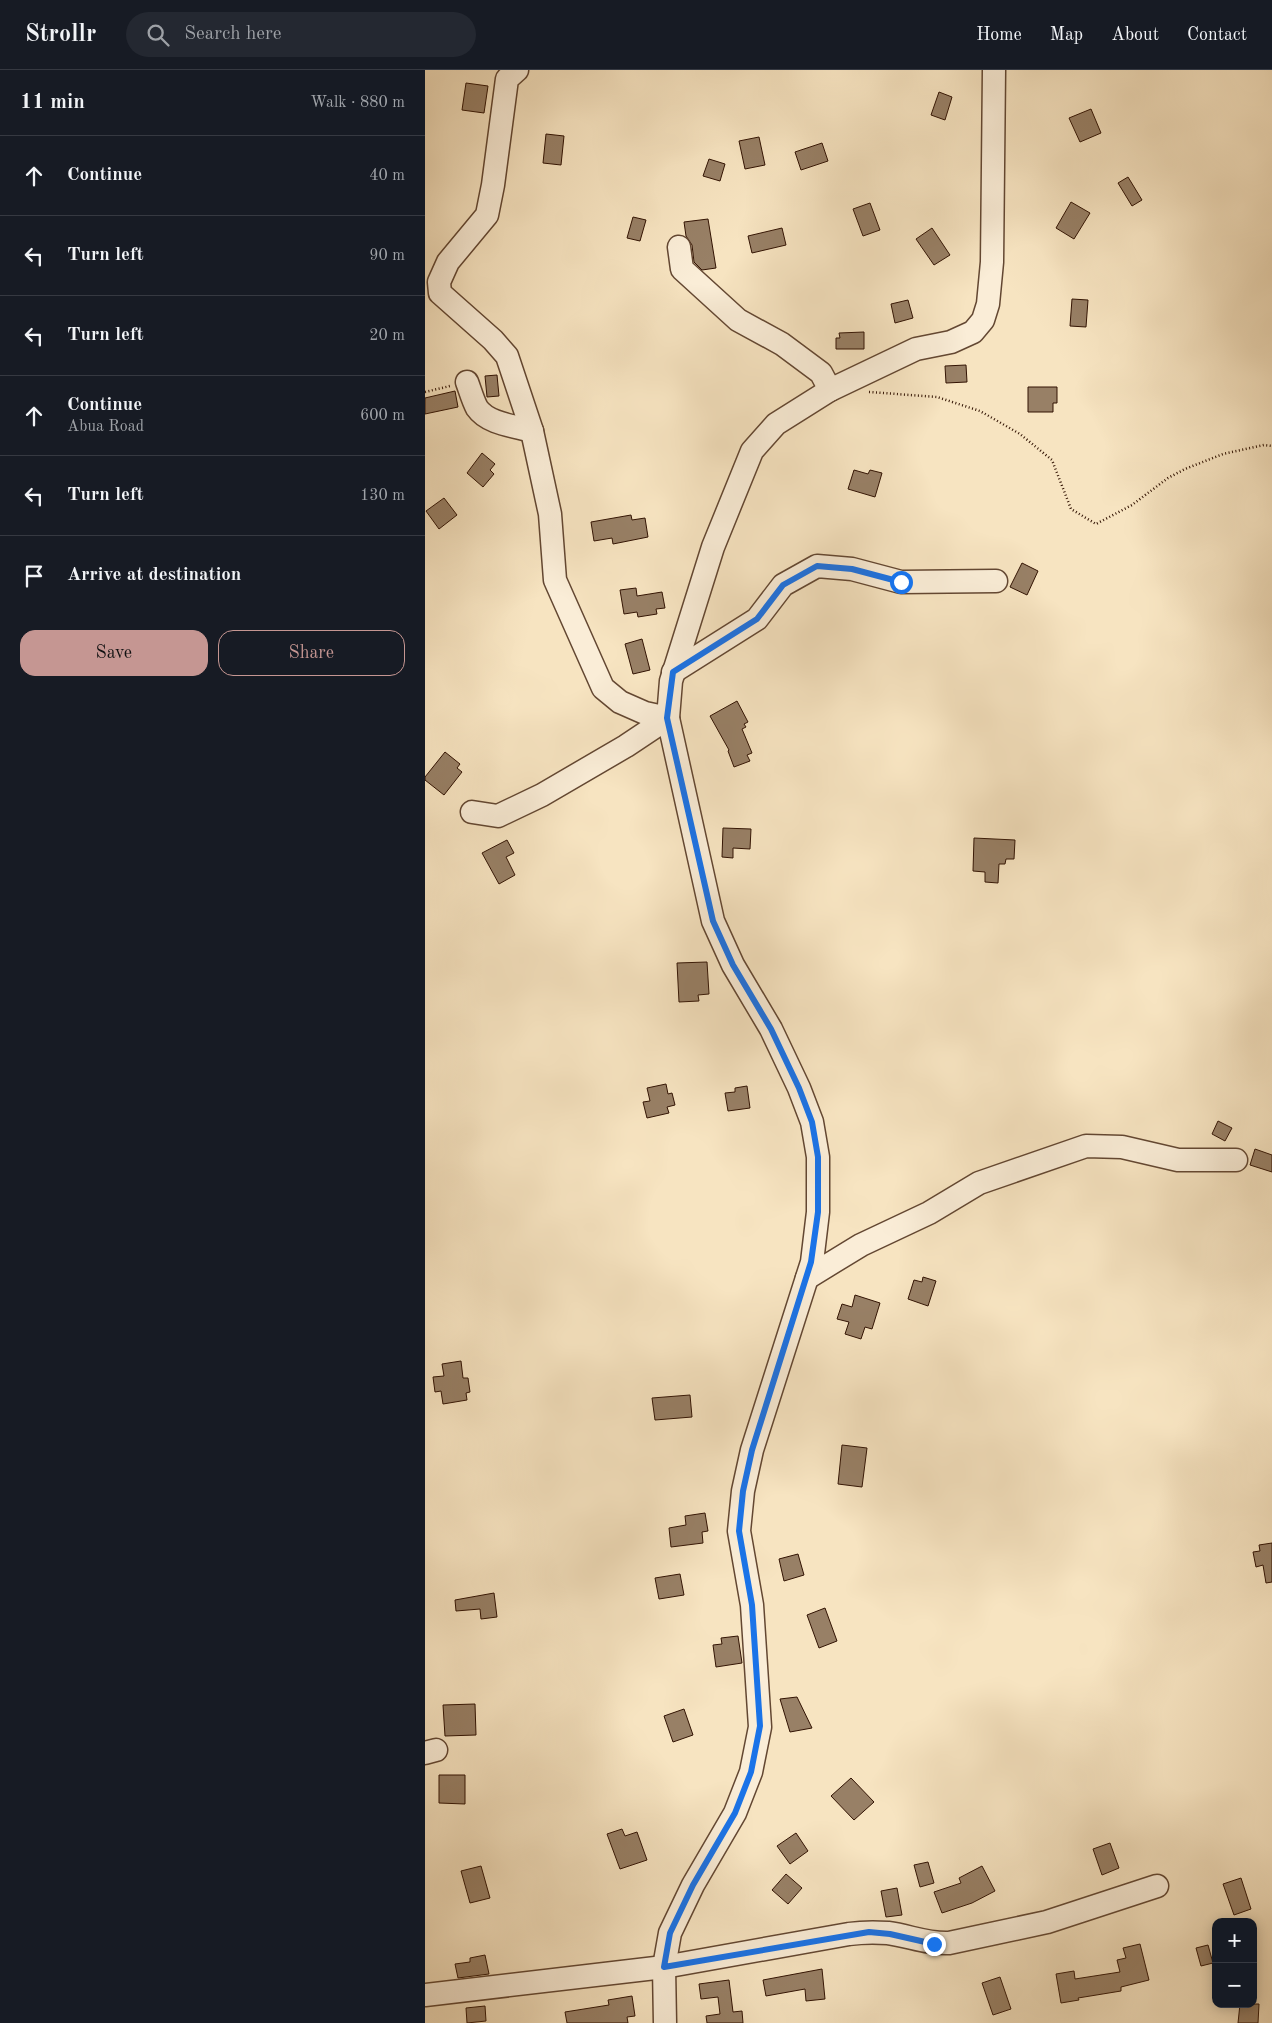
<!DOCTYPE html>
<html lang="en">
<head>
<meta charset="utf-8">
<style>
  body { margin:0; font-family:"Old Standard TT",serif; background:#242831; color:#f1f3f6 }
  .controls { position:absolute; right:15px; bottom:15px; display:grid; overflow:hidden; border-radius:10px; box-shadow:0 2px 12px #0003 }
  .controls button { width:45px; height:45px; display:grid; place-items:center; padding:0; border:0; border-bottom:1px solid #363941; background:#171b24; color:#f1f3f6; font:25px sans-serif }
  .stop { position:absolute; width:15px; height:15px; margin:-11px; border:4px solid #1a73e8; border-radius:50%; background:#fff }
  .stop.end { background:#1a73e8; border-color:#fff; box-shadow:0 1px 5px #0008 }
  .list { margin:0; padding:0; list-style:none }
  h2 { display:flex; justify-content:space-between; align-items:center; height:65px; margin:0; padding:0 20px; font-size:21px }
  h2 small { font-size:16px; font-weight:400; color:#9ea1a6 }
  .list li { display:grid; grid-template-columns:32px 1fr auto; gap:15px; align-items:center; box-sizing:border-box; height:80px; padding:0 20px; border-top:1px solid #363941 }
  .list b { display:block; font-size:19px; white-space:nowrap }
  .list p { margin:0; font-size:16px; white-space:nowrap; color:#9ea1a6 }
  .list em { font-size:16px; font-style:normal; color:#9ea1a6 }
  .actions { display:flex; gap:10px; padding:15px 20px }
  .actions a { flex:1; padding:11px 0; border:1px solid #c59692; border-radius:15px; text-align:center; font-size:18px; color:#c59692 }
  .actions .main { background:#c59692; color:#111 }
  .icon { flex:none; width:28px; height:28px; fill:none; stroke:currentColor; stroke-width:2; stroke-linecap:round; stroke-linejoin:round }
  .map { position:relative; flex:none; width:847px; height:1953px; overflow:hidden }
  header { display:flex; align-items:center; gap:30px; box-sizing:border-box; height:70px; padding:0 25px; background:#171b24; border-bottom:1px solid #363941 }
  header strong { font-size:24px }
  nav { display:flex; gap:28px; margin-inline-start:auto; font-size:18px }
  .search { width:350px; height:45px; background:#242831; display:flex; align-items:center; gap:12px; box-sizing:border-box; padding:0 18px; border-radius:28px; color:#9ea1a6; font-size:19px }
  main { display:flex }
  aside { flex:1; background:#171b24 }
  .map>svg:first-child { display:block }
</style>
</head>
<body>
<header>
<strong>Strollr</strong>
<div class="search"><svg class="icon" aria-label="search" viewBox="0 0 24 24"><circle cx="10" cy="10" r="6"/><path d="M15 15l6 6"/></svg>Search here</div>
<nav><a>Home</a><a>Map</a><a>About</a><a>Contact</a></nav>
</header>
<main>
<aside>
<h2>11 min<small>Walk · 880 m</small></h2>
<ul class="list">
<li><svg class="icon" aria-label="ahead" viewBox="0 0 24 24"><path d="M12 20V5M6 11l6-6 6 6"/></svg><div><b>Continue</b></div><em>40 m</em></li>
<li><svg class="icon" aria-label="left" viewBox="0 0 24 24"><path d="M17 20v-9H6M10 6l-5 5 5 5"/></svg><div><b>Turn left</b></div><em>90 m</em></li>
<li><svg class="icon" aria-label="left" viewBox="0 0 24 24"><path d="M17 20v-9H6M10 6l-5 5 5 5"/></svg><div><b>Turn left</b></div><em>20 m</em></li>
<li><svg class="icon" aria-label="ahead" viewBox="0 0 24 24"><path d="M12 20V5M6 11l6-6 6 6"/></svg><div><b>Continue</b><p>Abua Road</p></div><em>600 m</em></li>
<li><svg class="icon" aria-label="left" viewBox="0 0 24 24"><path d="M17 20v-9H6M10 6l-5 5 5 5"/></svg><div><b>Turn left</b></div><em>130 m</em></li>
<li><svg class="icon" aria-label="arrive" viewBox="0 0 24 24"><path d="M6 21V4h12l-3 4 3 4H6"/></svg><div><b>Arrive at destination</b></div></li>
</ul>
<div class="actions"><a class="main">Save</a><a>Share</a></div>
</aside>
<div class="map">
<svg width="847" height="1953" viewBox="0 0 847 1953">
  <rect width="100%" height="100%" fill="#f7e4c1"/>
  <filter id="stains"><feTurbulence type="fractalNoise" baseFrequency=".004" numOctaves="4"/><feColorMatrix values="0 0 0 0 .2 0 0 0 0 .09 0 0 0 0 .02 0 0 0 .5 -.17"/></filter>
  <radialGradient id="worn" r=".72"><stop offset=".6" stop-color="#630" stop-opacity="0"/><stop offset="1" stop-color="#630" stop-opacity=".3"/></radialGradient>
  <g fill="#988066" stroke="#321303">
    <path d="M41,13L63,16L59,43L37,40Z"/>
    <path d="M514,22L527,27L520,50L506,45Z"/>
    <path d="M666,39L676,63L655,72L644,48Z"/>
    <path d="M121,64L139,66L136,95L118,93Z"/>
    <path d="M334,67L340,95L320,99L314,71Z"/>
    <path d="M397,73L403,91L376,100L370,82Z"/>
    <path d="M284,89L300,94L295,111L278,106Z"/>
    <path d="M703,107L717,130L707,136L693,113Z"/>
    <path d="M646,132L665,143L649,169L631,158Z"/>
    <path d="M445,133L455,160L438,166L428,139Z"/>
    <path d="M208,147L221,150L215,171L202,168Z"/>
    <path d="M283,149L291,198L277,200L269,192L267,175L261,166L259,152Z"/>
    <path d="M357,158L361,175L327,183L323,166Z"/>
    <path d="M507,158L525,185L509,195L491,169Z"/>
    <path d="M647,229L663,230L661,257L645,256Z"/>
    <path d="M483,230L488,248L470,253L466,234Z"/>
    <path d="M439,262V279H411V268H415L414,263Z"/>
    <path d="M541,295L542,312L521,313L520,296Z"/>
    <path d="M72,305L74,326L62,327L60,306Z"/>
    <path d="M603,317H632V333H628V342H603Z"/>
    <path d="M30,321L33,337L0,344V328Z"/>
    <path d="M57,383L70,394L65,400L69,404L58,417L42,403Z"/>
    <path d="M429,400L443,404L445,400L457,403L450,427L423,419Z"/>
    <path d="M19,428L32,445L14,459L1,441Z"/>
    <path d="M206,445L207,450L220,448L223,467L188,474L187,468L169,471L166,452Z"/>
    <path d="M597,493L613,501L602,525L585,517Z"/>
    <path d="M211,518L212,526L237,522L240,538L231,539L232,544L213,547L212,542L199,544L195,520Z"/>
    <path d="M217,569L225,600L208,604L200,574Z"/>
    <path d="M312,631L323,652L319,654L321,657L317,659L327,683L322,685L325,691L309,697L303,681L304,680L285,646Z"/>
    <path d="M20,682L35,694L32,698L37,702L19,725L0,710V707Z"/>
    <path d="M298,758L326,759L325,779L308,778V788L297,787Z"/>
    <path d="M549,768L590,770L589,789H581L580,794H574L573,813L560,812V802L548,801Z"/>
    <path d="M82,770L89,783L81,787L90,805L74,814L57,783Z"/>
    <path d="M282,892L284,924L273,925L274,931L254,932L252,893Z"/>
    <path d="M241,1014L243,1024L247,1023L250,1035L242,1037L244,1043L222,1048L218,1032L225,1031L222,1018Z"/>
    <path d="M322,1016L325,1038L303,1041L300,1023L310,1022V1018Z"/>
    <path d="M793,1051L807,1058L800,1071L787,1064Z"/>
    <path d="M830,1079L847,1085V1102L825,1095Z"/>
    <path d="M498,1207L511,1211L503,1236L483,1229L489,1210L497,1212Z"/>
    <path d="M430,1225L455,1233L447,1259L440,1257L436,1269L420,1264L424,1252L412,1249L417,1234L427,1237Z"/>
    <path d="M36,1291L38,1308H43L45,1322L41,1323L42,1330L18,1334L16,1321L10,1322L8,1307L19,1306L17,1294Z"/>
    <path d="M265,1325L267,1347L230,1350L227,1328Z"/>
    <path d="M417,1375L442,1378L437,1417L413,1414Z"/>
    <path d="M280,1443L283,1461L277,1462L278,1473L246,1477L244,1458L261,1455L260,1446Z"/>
    <path d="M847,1473V1512L841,1513L838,1495L831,1497L828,1482L835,1481L834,1475Z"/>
    <path d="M373,1484L379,1505L359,1511L354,1489Z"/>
    <path d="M255,1504L259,1525L234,1529L230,1508Z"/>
    <path d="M69,1523L72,1547L56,1549L55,1539L31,1541L30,1530Z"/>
    <path d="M400,1538L412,1571L394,1578L382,1545Z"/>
    <path d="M313,1566L317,1593L291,1597L288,1575L297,1574L296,1568Z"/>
    <path d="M372,1627L387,1658L365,1662L355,1629Z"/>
    <path d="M50,1634L51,1665L20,1666L18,1635Z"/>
    <path d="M259,1639L268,1665L248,1672L239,1646Z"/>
    <path d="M14,1705H40V1734L14,1733Z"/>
    <path d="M426,1708L449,1732L429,1750L406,1726Z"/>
    <path d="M197,1759L200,1766L212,1762L222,1790L195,1799L182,1764Z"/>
    <path d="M371,1763L383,1781L365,1794L352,1776Z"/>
    <path d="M685,1773L694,1798L677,1805L668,1779Z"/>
    <path d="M503,1792L509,1813L495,1817L489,1795Z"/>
    <path d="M56,1796L65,1828L45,1833L36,1801Z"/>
    <path d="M557,1796L570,1821L547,1833L517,1843L509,1822L536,1813L534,1808Z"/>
    <path d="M361,1804L377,1818L363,1834L347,1820Z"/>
    <path d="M816,1808L826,1839L809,1845L798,1814Z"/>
    <path d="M472,1818L477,1845L461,1847L456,1821Z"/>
    <path d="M715,1874L724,1910L696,1917V1921L653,1928L654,1930L636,1933L631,1904L649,1901L650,1909L695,1902L692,1890L701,1888L698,1878Z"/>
    <path d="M783,1875L788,1893L776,1896L771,1878Z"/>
    <path d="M60,1885L64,1904L33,1908L30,1894L45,1892V1888Z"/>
    <path d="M397,1899L400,1929L381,1931L380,1919L341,1926L338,1910Z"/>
    <path d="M575,1907L586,1939L568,1945L557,1913Z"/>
    <path d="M304,1910L308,1942L317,1941L318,1953H282L281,1946L295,1944L293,1927L276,1929L274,1914Z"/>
    <path d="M207,1926L210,1946L202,1947L203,1953H142L140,1942L184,1935L183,1930Z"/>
    <path d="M815,1934H834L833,1953H813Z"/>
    <path d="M60,1936L61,1951L42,1953L41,1938Z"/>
  </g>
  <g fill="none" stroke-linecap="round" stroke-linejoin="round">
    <defs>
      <g id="minor">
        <path d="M92,0L82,9L68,115L62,145L23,192L14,212L15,223L68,270L82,286L107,361L125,444L130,510L178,618L195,632L220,643L243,648"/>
        <path d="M254,177L257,199L313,250L357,274L396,303L405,320"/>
        <path d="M42,312C45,320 48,331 52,338C63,354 90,356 107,361"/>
        <path d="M248,602L332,549L358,515L392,496L427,499L476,512L571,511"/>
        <path d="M47,742L73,746L117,725L201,676L243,648"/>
        <path d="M382,1208L436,1175L504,1143L554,1113L661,1076L697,1077L753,1090H811"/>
        <path d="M0,1683L11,1680"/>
        <path d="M0,1925L239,1897L424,1864C438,1862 450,1862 463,1863C485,1866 502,1874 524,1873L622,1852L732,1816"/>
        <path d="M240,1953L239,1897L245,1863L268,1815L310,1743L326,1702L335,1657L327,1535L314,1461L318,1421L327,1380L387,1192L393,1142V1087L387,1052L374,1018L346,959L308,895L288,851L243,648L246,611L288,477L327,381L351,354L405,320L491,279L526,272L548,262L558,250L563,234L567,192L569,0"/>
      </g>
    </defs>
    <use href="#minor" stroke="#634732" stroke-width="25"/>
    <g stroke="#321303" stroke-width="2.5" stroke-dasharray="1 2.5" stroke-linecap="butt">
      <path d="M0,322L25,316"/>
      <path d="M444,322L512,327L555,341L595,364L627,390L646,439L671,454L707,435L743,408L760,399L798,384L839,375L847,376"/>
    </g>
    <use href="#minor" stroke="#faedd7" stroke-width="22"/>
  </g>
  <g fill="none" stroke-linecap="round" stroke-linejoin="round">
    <path stroke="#1a73e8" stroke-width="6" d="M476,512L427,499L392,496L358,515L332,549L248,602L242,648L288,851L308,895L346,959L374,1018L387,1052L393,1087V1142L386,1192L327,1380L318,1421L314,1461L327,1535L335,1656L326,1702L310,1743L268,1815L245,1863L239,1897L444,1862L465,1864L509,1874"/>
  </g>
  <rect width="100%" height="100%" filter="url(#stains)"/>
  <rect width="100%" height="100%" fill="url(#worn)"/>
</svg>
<div class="controls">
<button>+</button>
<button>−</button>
</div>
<div class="stop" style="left:476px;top:512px"></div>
<div class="stop end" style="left:509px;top:1874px"></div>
</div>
</main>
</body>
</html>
